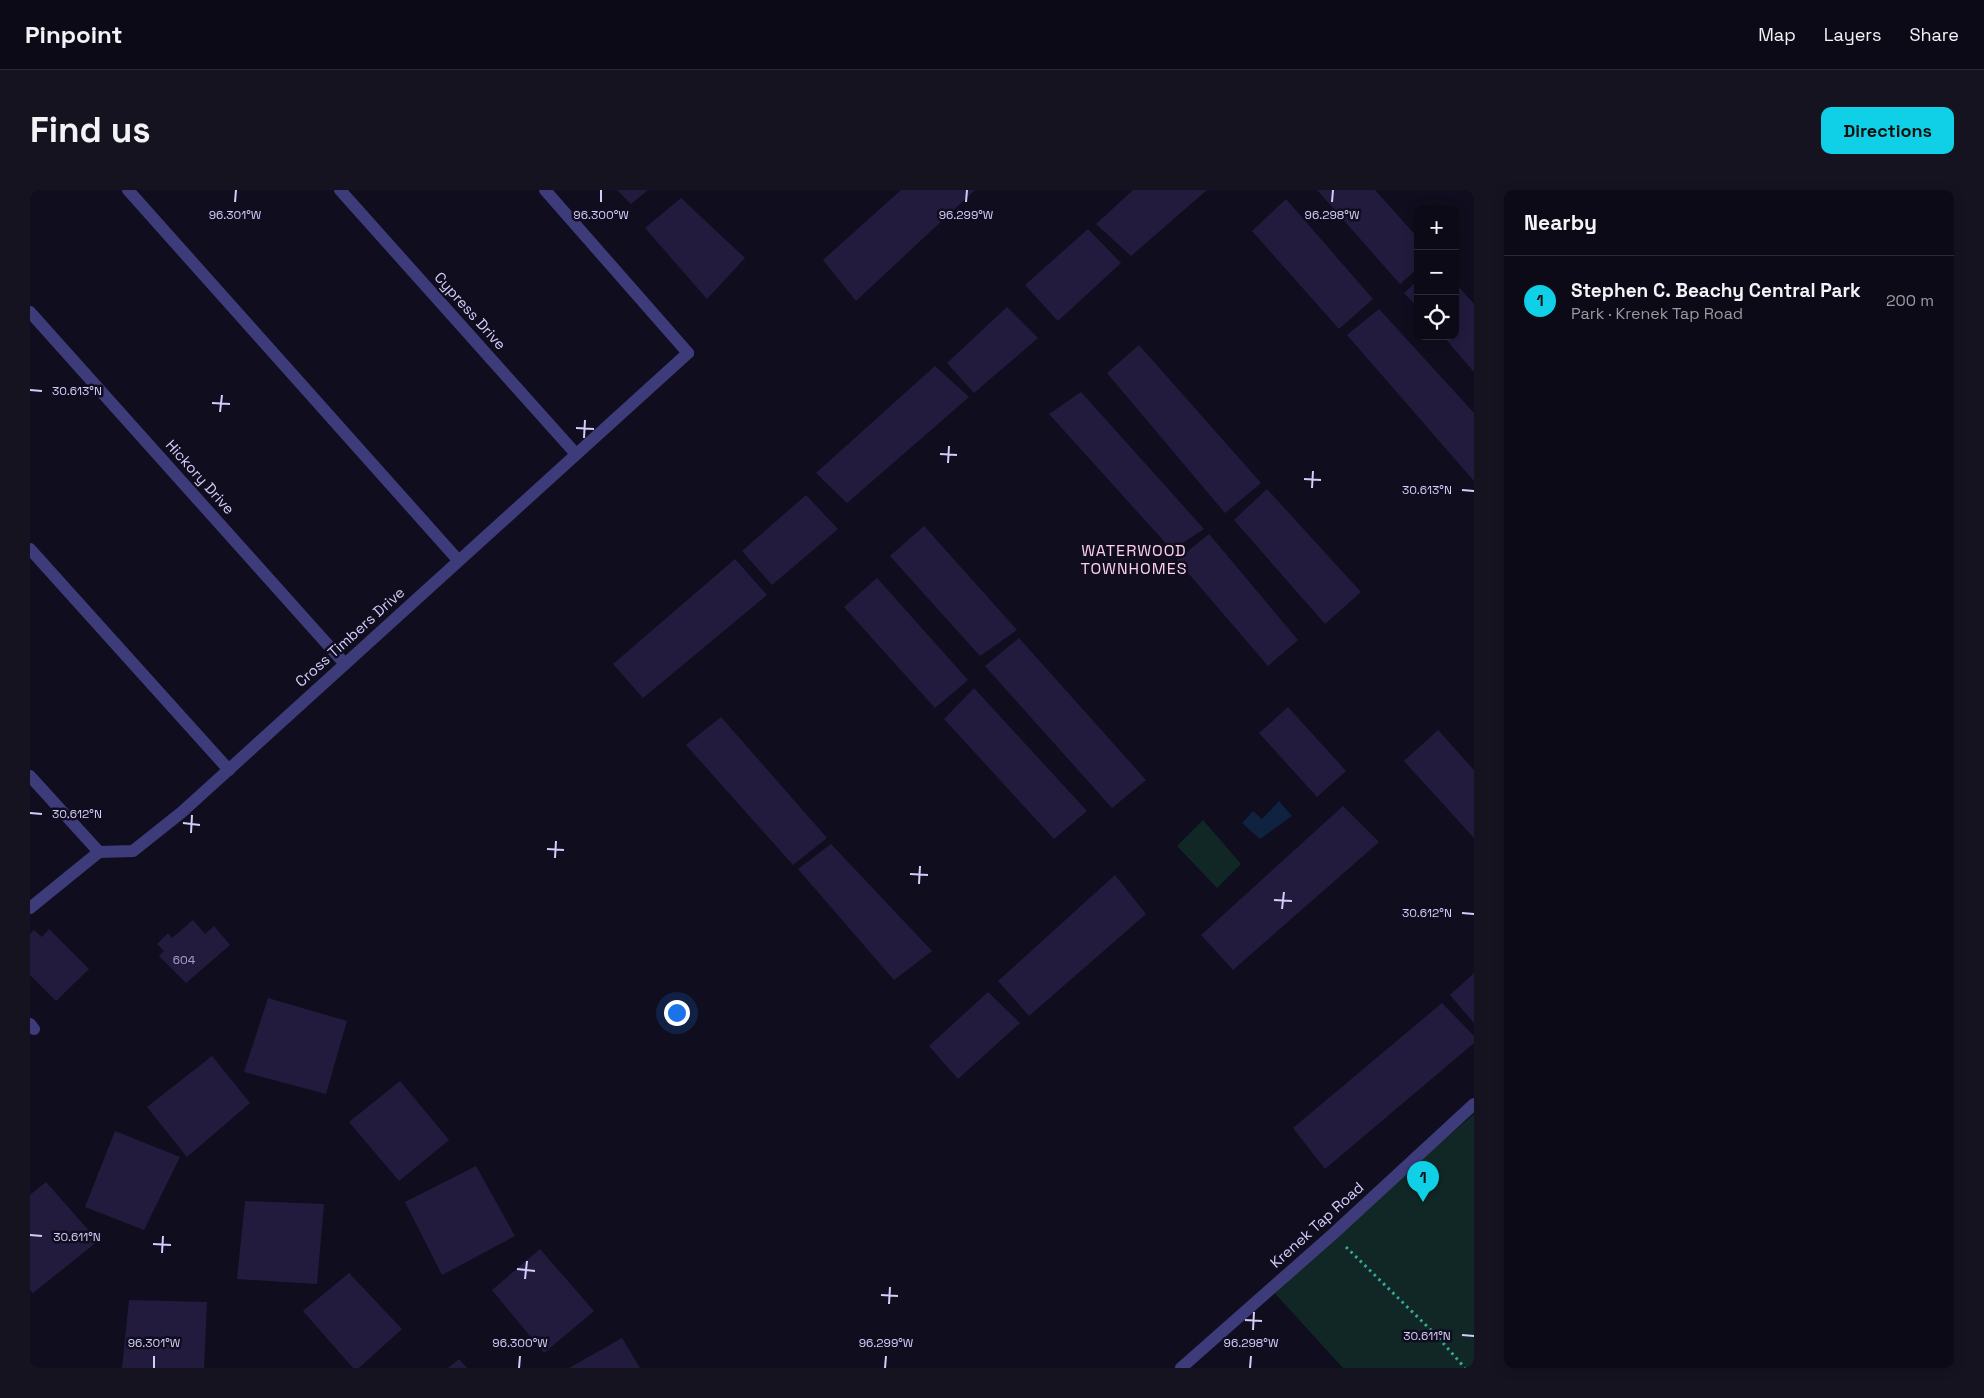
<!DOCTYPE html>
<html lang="en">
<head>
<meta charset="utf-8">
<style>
  body { margin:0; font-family:"Space Grotesk",sans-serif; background:#15131f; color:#f1f3f6 }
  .controls { position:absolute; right:15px; top:15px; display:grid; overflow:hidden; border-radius:10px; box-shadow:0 2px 12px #0003 }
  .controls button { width:45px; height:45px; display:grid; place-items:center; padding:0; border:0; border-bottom:1px solid #2c2b35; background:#0c0a16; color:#f1f3f6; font:25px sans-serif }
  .you { position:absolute; left:646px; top:822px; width:18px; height:18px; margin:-12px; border:4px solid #fff; border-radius:50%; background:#1a73e8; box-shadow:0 0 0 8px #1a73e833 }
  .badge { display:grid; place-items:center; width:32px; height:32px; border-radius:50%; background:#0fd0e6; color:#111; font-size:16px; font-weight:700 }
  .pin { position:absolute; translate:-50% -41px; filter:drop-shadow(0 1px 2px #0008) }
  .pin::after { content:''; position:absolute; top:26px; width:18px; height:15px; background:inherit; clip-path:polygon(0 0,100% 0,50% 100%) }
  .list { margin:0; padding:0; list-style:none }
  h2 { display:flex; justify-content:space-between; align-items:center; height:65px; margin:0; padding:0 20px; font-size:21px }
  h2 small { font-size:16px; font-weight:400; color:#9a9aa1 }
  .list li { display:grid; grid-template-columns:32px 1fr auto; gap:15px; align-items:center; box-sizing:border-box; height:90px; padding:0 20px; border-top:1px solid #2c2b35 }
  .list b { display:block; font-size:19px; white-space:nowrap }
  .list p { margin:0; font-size:16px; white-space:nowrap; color:#9a9aa1 }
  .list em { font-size:16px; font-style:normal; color:#9a9aa1 }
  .icon { flex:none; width:28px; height:28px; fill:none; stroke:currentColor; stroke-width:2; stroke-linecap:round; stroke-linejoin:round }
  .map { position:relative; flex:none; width:1444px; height:1178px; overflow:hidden; border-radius:10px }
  header { display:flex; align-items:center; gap:30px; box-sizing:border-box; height:70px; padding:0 25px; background:#0c0a16; border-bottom:1px solid #2c2b35 }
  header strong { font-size:24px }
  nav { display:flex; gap:28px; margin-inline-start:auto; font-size:18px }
  .intro { display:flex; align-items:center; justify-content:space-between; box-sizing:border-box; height:120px; padding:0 30px }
  h1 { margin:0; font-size:35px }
  .button { padding:12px 22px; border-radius:10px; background:#0fd0e6; color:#111; font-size:18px; font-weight:700 }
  main { display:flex; gap:30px; padding:0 30px }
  aside { flex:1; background:#0c0a16; border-radius:10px; box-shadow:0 2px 12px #0003 }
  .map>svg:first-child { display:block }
</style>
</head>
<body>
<header>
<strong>Pinpoint</strong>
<nav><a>Map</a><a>Layers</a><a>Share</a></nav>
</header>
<div class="intro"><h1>Find us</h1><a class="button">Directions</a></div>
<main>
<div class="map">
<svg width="1444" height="1178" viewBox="0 0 1444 1178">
  <rect width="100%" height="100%" fill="#100d1e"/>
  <g fill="#112726">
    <path d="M1173,630L1211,674L1187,698L1147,656Z"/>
    <path d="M1444,924V1178H1313L1241,1099Z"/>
  </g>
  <path fill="#0f2240" d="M1249,611L1262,626L1230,649L1212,633L1223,621L1232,629Z"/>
  <g fill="#221b3d">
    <path d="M587,0H618L601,14Z"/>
    <path d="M871,0H945L826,111L793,70Z"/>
    <path d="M1103,0H1177L1101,66L1066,34Z"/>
    <path d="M1287,0H1345L1388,48V78L1370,94Z"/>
    <path d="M651,8L715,68L677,109L615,38Z"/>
    <path d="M1256,9L1343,109L1309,139L1222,41Z"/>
    <path d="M1058,39L1091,73L1028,131L995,95Z"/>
    <path d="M1388,90V118L1374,103Z"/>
    <path d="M1425,93L1444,114V182L1413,146H1425Z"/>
    <path d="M977,117L1008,148L944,203L917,173Z"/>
    <path d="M1349,119L1444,223V291L1317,145Z"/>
    <path d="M1109,155L1231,293L1195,323L1077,183Z"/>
    <path d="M905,176L939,207L817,313L786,283Z"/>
    <path d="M1051,202L1174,339L1142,360L1019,224Z"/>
    <path d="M1237,299L1331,402L1295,434L1204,330Z"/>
    <path d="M776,305L808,339L742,395L712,361Z"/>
    <path d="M894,336L987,440L950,466L860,366Z"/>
    <path d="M1179,344L1268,450L1238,476L1147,370Z"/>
    <path d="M705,369L737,405L613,508L583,474Z"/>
    <path d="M847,388L938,490L905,518L814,417Z"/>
    <path d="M989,448L1116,590L1082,618L955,476Z"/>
    <path d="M944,498L1057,621L1024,649L914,529Z"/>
    <path d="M1258,517L1316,581L1287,607L1229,543Z"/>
    <path d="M691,527L797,648L763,675L656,555Z"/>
    <path d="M1408,540L1444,580V648L1374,571Z"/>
    <path d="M1313,616L1349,652L1203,780L1171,745Z"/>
    <path d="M801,654L902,761L864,790L768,679Z"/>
    <path d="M1085,685L1116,724L999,826L968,791Z"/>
    <path d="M163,730L175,744L184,736L200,755L156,793L129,766L134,761L127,754L138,743L142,748Z"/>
    <path d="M19,739L59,779L26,811L0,785V744L4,740L12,747Z"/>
    <path d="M1444,783V833L1420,805Z"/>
    <path d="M958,802L990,833L928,889L899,856Z"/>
    <path d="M238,808L317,831L296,904L214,882Z"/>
    <path d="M1412,813L1444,846V853L1295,979L1263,938Z"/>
    <path d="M182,866L220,913L157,967L117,917Z"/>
    <path d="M370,891L419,950L369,991L319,932Z"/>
    <path d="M85,941L150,967L114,1040L55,1017Z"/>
    <path d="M446,976L485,1046L412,1085L375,1012Z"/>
    <path d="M16,992L68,1051L3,1103L0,1100V1005Z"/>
    <path d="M215,1011L294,1014L287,1094L207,1089Z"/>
    <path d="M510,1059L564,1121L514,1163L462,1100Z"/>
    <path d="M319,1083L372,1139L329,1178H323L273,1121Z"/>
    <path d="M99,1110L177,1112L174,1178H92Z"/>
    <path d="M592,1148L610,1178H539Z"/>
    <path d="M429,1169L437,1178H418Z"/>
  </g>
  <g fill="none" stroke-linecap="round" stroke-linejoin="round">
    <path stroke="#35a8a1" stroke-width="3" stroke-dasharray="2.5 4" stroke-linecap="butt" d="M1316,1057L1406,1145L1435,1178"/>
    <g stroke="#3e3b7a" stroke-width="12">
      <path d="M98,0L428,370"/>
      <path d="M515,0L658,163"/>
      <path d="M0,359L199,580"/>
      <path d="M0,718L69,662"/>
      <path d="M0,834L4,839"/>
    </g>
    <g stroke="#3e3b7a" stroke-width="12">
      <path d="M310,0L546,264"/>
      <path d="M0,122L315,474"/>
      <path d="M0,586L69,662L103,661L152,622L658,163"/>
    </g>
    <path stroke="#3e3b7a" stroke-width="12" d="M1151,1178L1303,1044L1444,914"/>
  </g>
  <path fill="none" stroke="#d3cdfc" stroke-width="2" d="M205,12L206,0M571,12V0M936,12L937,0M1302,12L1303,0M0,200L12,201M182,213L200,214M190,222L192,205M546,238L564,239M554,248L555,230M910,264L927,265M918,273L919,256M1274,289L1291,290M1282,298L1283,281M1432,300L1444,301M0,623L12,624M153,633L170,635M161,643L162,625M517,659L534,660M525,668L526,651M880,684L898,685M889,694L890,676M1244,710L1262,711M1252,719L1254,702M1432,723L1444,724M0,1045L12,1046M123,1054L141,1055M132,1063L133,1046M487,1079L505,1081M495,1089L497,1071M851,1105L868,1106M859,1114L860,1097M1215,1130L1232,1131M1223,1140L1224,1122M1432,1145L1444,1146M124,1178V1166M489,1178L490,1166M855,1178L856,1166M1220,1178L1221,1166"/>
  <g text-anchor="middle" stroke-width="5" stroke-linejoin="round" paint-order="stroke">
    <g font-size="12" fill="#a7a0cc">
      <text x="154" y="774">604</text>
    </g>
    <g font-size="15" fill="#d3cdfc" stroke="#100d1e">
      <text transform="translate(440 121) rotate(48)" y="5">Cypress Drive</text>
      <text transform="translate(170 287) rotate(48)" y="5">Hickory Drive</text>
      <text transform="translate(320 447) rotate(-42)" y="5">Cross Timbers Drive</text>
      <text transform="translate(1287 1035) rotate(-42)" y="5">Krenek Tap Road</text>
    </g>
    <g font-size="16" letter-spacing="1" fill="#fccfec" stroke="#100d1e">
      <text x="1104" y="366">WATERWOOD<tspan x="1104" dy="18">TOWNHOMES</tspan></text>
    </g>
  </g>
  <g font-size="12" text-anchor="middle" fill="#d3cdfc" stroke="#100d1e" stroke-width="5" stroke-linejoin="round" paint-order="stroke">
    <text x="205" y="29">96.301°W</text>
    <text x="571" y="29">96.300°W</text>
    <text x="936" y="29">96.299°W</text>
    <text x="1302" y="29">96.298°W</text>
    <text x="47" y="205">30.613°N</text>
    <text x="1397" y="304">30.613°N</text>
    <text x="47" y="628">30.612°N</text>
    <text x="1397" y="727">30.612°N</text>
    <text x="47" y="1051">30.611°N</text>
    <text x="1397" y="1150">30.611°N</text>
    <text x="124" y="1157">96.301°W</text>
    <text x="490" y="1157">96.300°W</text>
    <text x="856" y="1157">96.299°W</text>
    <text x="1221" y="1157">96.298°W</text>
  </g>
</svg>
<div class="controls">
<button>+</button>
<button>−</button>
<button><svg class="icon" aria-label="locate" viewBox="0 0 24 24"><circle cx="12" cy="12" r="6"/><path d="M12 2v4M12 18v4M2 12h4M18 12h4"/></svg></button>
</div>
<div class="you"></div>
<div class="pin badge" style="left:1393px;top:1012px">1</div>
</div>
<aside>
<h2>Nearby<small></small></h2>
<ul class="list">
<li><span class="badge">1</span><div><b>Stephen C. Beachy Central Park</b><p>Park · Krenek Tap Road</p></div><em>200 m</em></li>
</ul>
</aside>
</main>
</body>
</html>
